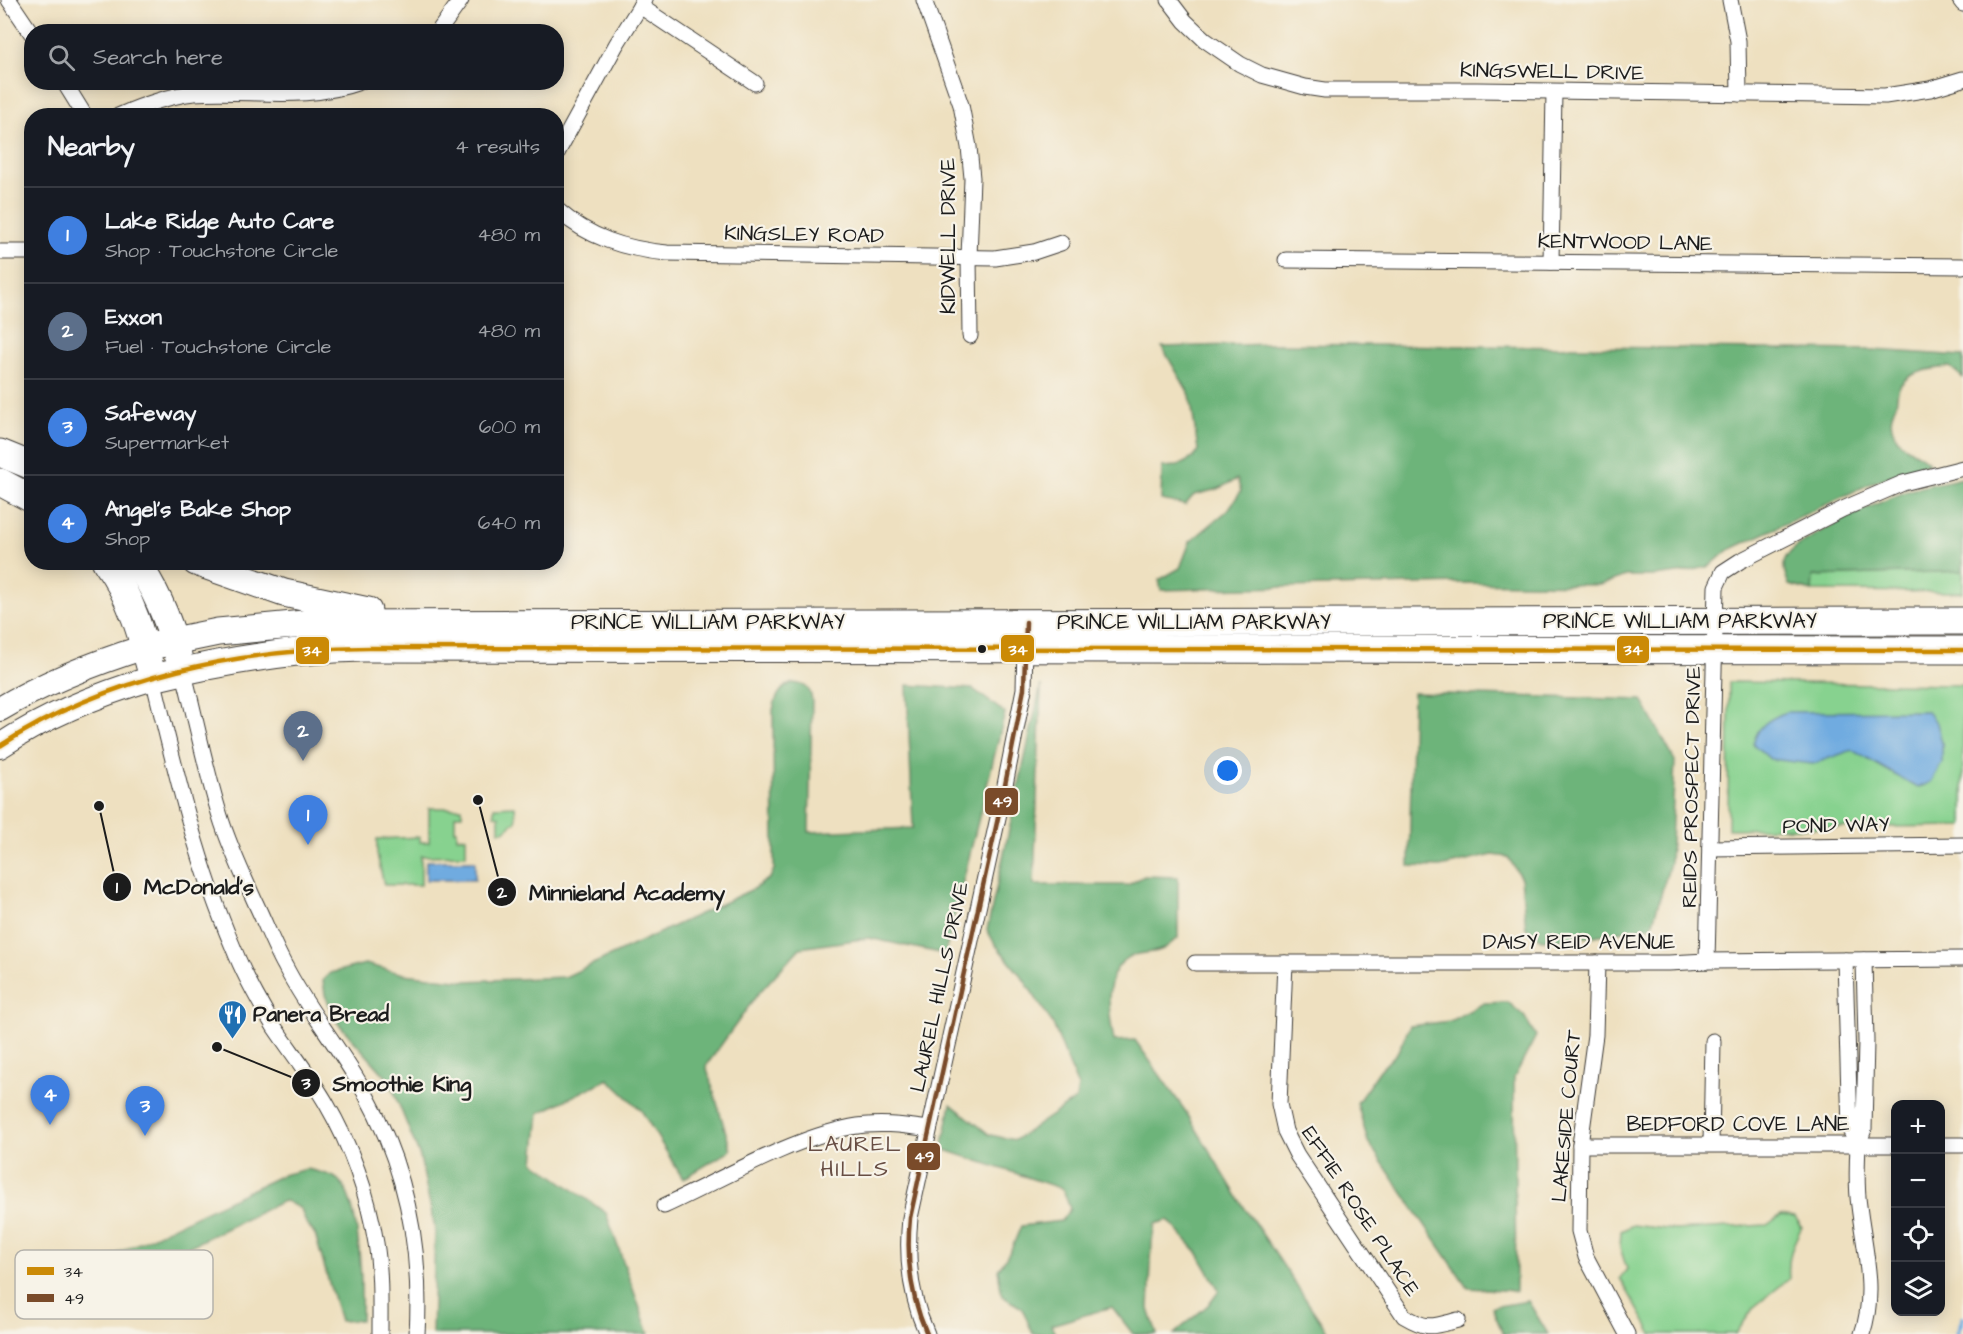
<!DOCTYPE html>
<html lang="en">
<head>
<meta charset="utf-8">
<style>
  body { margin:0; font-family:"Architects Daughter",sans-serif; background:#242831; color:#f1f3f6 }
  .controls { position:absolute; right:18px; bottom:18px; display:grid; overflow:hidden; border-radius:12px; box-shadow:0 3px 15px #0003 }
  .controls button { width:54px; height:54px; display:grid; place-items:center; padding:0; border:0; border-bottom:2px solid #363941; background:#171b24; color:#f1f3f6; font:30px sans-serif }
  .you { position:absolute; left:1228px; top:771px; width:21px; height:21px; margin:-15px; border:4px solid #fff; border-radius:50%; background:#1a73e8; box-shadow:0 0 0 9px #1a73e833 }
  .badge { display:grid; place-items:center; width:39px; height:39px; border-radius:50%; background:#d93025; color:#fff; font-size:20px; font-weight:700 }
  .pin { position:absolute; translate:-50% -50px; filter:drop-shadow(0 2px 3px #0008) }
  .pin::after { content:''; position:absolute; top:32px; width:21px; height:18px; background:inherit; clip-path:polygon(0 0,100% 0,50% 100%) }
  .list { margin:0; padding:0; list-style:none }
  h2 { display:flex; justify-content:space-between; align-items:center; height:78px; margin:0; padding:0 24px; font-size:26px }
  h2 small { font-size:20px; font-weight:400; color:#9ea1a6 }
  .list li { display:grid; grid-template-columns:39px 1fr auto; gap:18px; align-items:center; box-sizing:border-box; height:96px; padding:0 24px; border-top:2px solid #363941 }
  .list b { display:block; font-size:22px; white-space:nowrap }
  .list p { margin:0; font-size:20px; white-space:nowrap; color:#9ea1a6 }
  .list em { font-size:20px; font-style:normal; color:#9ea1a6 }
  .icon { flex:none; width:33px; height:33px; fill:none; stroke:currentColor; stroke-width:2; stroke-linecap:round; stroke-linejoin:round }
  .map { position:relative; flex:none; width:1963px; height:1334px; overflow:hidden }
  .search { position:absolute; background:#171b24; box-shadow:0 3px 15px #0003; left:24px; top:24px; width:540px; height:66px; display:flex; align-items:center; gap:15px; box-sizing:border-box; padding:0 21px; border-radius:24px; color:#9ea1a6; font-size:22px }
  .panel { position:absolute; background:#171b24; box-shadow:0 3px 15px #0003; left:24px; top:108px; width:540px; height:462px; border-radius:24px }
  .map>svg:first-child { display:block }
</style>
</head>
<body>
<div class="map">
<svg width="1963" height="1334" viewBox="0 0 1963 1334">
  <rect width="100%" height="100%" fill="#f7f3e8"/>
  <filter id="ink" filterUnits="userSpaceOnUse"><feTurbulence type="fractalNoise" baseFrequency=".0167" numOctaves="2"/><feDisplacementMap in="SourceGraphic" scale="12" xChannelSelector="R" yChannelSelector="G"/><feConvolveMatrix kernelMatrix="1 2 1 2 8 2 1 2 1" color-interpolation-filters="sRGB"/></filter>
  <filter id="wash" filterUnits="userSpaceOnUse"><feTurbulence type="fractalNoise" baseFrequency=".008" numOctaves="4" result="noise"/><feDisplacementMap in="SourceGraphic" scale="24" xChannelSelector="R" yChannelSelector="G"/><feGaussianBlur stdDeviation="1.35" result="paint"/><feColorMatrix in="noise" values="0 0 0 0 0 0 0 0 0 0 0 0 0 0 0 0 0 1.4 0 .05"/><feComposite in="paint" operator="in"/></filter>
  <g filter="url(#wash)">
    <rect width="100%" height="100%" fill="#eee0c0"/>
    <g fill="#87d28f" stroke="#527756" stroke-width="1.5">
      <path d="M1963,571V592L1812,591V576Z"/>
      <path d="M1729,682L1963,685V826L1728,829Z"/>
      <path d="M515,806L516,821L504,831H499V816L494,815V807Z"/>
      <path d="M429,808H462V815H455V830H457V837H466V855L421,856V885H384L377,854V839L420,837V842H429Z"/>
      <path d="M1781,1215L1795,1217L1802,1227C1792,1245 1787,1259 1789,1279L1754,1307L1736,1334H1652L1620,1278L1627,1269L1620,1248L1621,1231L1633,1225L1675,1230L1767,1225Z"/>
    </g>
    <g fill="#6db47a" stroke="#44684b" stroke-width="1.5">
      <path d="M1273,344L1875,350L1963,356V378L1950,367C1933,368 1905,371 1898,390C1897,395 1897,399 1896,404C1890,417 1889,425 1897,438C1905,451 1920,452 1929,463L1874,482L1727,551L1710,566L1685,572L1655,576H1626L1600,585L1461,583L1161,590L1159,580L1180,568L1190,542L1228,510L1241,491L1237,479L1218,489L1194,495L1185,505L1161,500L1162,467L1178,466L1193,458L1198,450L1190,395L1162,347Z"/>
      <path d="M1963,478V571L1813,576L1812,591L1789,585C1786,577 1782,568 1785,559C1793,540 1891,496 1914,489C1929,484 1947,482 1963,478Z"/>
      <path d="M792,683C805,684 810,687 812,700L809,832L913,828L907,685L973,689L1005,713L945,954L869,938L800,948L757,995L706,1066L731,1150L683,1179L641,1110L608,1079L539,1113L534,1162L606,1213L649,1334H432L435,1229L420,1157L389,1080L337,1022L325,995L323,980L330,973L365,964L404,974L465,981L565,977L753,889L770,878L774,869L773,710C776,697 779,689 792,683Z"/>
      <path d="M1041,685L1034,885H1128L1144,876L1178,877V938C1173,941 1168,947 1163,949C1153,954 1141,952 1131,956C1101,970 1109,1015 1114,1041L1135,1040L1186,1112L1238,1198L1329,1334H1174L1208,1305L1219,1290L1197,1252L1168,1220L1155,1224L1152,1241L1149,1309L1157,1334H1133L1112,1307L1051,1325L1055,1334H1033L1022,1308L1002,1296L998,1270L1011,1250L1021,1226L1061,1221L1070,1209L1063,1189L942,1149L951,1104L990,1135L1015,1140L1076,1099L1078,1087L1053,1024L1022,977L995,944L987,930Z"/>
      <path d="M1413,693L1642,700L1675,761L1670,863L1652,926L1589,937L1542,940L1526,928L1521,878L1508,857L1493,855L1440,867L1409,866Z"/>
      <path d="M1508,1002L1524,1016L1536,1036L1514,1078L1516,1291L1468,1288L1368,1142L1357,1103L1380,1070L1397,1053L1410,1026L1450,1021L1484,1003Z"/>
      <path d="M307,1169C315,1171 326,1173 334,1177C362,1191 362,1291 361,1320L340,1321L315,1234L306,1223L301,1209L286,1201L281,1202L114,1283L103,1260L282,1175Z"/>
      <path d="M1528,1301L1548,1334H1503L1492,1307Z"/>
    </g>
    <g fill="#6fabe0" stroke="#46647e" stroke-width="1.5">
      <path d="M1926,711L1937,723L1942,743V763L1931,782L1918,788L1852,750L1813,764L1770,759L1753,744C1758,725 1769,719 1786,712Z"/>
      <rect x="426" y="861" width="49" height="19"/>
    </g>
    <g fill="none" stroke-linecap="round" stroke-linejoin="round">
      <path stroke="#6fabe0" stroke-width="4" d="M1957,1334L1963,1318"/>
    </g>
  </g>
  <g filter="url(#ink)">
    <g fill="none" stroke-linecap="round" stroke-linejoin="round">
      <defs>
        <g id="street">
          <path d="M9,0L32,34"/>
          <path d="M924,0L961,105L969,147L972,178L969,257L970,336"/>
          <path d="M1169,0L1185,21L1205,40L1240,64L1262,75L1305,87L1325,90H1477L1885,96L1930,89L1963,79"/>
          <path d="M1730,0L1738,41L1739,94"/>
          <path d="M1960,0L1963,4"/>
          <path d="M640,6L755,83"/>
          <path d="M438,32L461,0"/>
          <path d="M64,82L85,116"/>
          <path d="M118,116C143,105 167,96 194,93C251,89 304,102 360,82"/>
          <path d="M556,155L616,45L644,0"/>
          <path d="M556,209C589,238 625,249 667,253L995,258L1034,252L1061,243"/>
          <path d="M0,252H32"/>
          <path d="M1286,260L1963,266"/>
          <path d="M1551,262L1554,92"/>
          <path d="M183,670C196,719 205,768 220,816C229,846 243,875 256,904C266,925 274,946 285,966C308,1011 341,1049 365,1093C406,1167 422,1250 417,1334"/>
          <path d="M153,678C175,769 196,861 233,947C244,975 259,1002 275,1028C292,1053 311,1077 326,1103C351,1146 368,1194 376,1243C381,1273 380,1304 380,1334"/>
          <path d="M1710,848L1963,845"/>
          <path d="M1845,960L1850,1130L1858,1145L1864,1129L1866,1041L1864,960"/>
          <path d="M1707,961L1716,587L1723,572L1740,561L1843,509L1903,483L1963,468"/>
          <path d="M1195,963H1669L1707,961L1963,959"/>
          <path d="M1285,963L1279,1104L1285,1131L1297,1155L1404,1316C1428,1330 1431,1327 1458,1320"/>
          <path d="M1597,963L1595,1035L1580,1145L1579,1231L1586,1257L1627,1334"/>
          <path d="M1711,1144L1713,1041"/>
          <path d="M1580,1145H1896"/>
          <path d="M1858,1145C1857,1165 1856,1186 1859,1206C1864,1249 1877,1291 1862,1334"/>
          <path d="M1940,1145H1963"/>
          <path d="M664,1206C721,1180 790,1139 851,1127C877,1122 903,1125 929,1129"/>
          <path d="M927,1334C910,1296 906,1258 910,1218L1003,795L1024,689L1025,644"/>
        </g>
        <g id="primary">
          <path d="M0,709C45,682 94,663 145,647"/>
          <path d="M0,746C47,715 99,694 153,678"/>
        </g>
        <g id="highway">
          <path d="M0,453L32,466"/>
          <path d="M0,482L32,499"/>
          <path d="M106,562C132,598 142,636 153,678C223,661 291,649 363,648L1963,650"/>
          <path d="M136,562C157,590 169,622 178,655"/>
          <path d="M196,562L284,593L368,611"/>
          <path d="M145,647L218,632L304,624L1963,621"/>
        </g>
      </defs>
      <use href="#street" stroke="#3c3935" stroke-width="17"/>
      <use href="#primary" stroke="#3c3935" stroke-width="26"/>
      <use href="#highway" stroke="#3c3935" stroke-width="29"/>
      <use href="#street" stroke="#fff" stroke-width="15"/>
      <use href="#primary" stroke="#fff" stroke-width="24"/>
      <use href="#highway" stroke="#fff" stroke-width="27"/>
      <defs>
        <path id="bus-1" d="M0,746C108,675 243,649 369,648L1963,650"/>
        <path id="bus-2" d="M927,1334C910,1296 906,1258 910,1218L1003,795L1024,689L1026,622"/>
      </defs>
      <use href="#bus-1" stroke="#f7f3e8" stroke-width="9"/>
      <use href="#bus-2" stroke="#f7f3e8" stroke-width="9"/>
      <use href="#bus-1" stroke="#cb8a06" stroke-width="4.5"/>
      <use href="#bus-2" stroke="#7a4b2a" stroke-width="4.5"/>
    </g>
  </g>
  <defs>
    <symbol id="restaurant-pin" viewBox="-11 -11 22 30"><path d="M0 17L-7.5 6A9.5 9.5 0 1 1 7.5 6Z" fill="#1f6fb2" stroke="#f7f3e8"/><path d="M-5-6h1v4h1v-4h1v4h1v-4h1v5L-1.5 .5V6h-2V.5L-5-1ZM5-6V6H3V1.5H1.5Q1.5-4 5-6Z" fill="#fff"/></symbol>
  </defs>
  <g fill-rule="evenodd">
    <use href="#restaurant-pin" x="216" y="998" width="33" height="45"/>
  </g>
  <circle fill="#1c1c1c" stroke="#f7f3e8" stroke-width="2" cx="982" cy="649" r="5"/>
  <g text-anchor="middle" stroke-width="4.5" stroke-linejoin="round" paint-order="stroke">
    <g font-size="21" fill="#1c1c1c" stroke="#f7f3e8">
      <text transform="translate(1552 71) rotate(1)" y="7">KINGSWELL DRIVE</text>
      <text transform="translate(804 234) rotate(1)" y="7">KINGSLEY ROAD</text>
      <text transform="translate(948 236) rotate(-90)" y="7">KIDWELL DRIVE</text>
      <text transform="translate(1625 242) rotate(1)" y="7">KENTWOOD LANE</text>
      <text x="1680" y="628">PRINCE WILLIAM PARKWAY</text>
      <text x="708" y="629">PRINCE WILLIAM PARKWAY</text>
      <text x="1194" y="629">PRINCE WILLIAM PARKWAY</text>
      <text transform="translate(1691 787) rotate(-89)" y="7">REIDS PROSPECT DRIVE</text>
      <text transform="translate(1836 825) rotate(-1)" y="7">POND WAY</text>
      <text x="1579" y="949">DAISY REID AVENUE</text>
      <text transform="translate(939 987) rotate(-78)" y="7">LAUREL HILLS DRIVE</text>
      <text transform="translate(1566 1116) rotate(-85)" y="7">LAKESIDE COURT</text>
      <text x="1738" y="1131">BEDFORD COVE LANE</text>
      <text transform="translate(1361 1211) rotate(57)" y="7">EFFIE ROSE PLACE</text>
    </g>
    <g font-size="21" font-weight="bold" fill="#1c1c1c" stroke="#f7f3e8" text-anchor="start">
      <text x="253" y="1021">Panera Bread</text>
    </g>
    <g font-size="22" letter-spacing="1.5" fill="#684e44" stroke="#f7f3e8">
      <text x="855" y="1151">LAUREL<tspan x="855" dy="25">HILLS</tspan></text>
    </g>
  </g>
  <rect x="15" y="1250" width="198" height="69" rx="9" fill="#f7f3e8" stroke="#b5b2ab" stroke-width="1.5"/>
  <rect x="27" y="1267" width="27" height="8" fill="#cb8a06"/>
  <rect x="27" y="1294" width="27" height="8" fill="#7a4b2a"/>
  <g font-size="16" fill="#1c1c1c">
    <text x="64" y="1277">34</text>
    <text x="64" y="1304">49</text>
  </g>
  <path fill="none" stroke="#1c1c1c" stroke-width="2" d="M99 806L117 887M478 800L502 892M217 1047L306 1083"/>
  <g fill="#1c1c1c" stroke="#f7f3e8" stroke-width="2">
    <circle cx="99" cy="806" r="6"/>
    <circle cx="478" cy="800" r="6"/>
    <circle cx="217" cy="1047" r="6"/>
    <circle cx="117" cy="887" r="15"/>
    <circle cx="502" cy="892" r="15"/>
    <circle cx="306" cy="1083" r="15"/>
  </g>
  <g font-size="18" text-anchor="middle" font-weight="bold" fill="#fff">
    <text x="117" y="893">1</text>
    <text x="502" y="898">2</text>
    <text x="306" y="1089">3</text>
  </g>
  <g font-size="22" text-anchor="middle" font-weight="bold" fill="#1c1c1c" stroke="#f7f3e8" stroke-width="4.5" stroke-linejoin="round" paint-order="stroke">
    <text x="199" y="894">McDonald's</text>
    <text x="627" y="900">Minnieland Academy</text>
    <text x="402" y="1091">Smoothie King</text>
  </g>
  <g stroke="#f7f3e8" stroke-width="2">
    <rect x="1000" y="634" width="35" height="29" rx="6" fill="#cb8a06"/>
    <rect x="1616" y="635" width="34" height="29" rx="6" fill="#cb8a06"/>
    <rect x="295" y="636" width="35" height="29" rx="6" fill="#cb8a06"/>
    <rect x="984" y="787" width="35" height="29" rx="6" fill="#7a4b2a"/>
    <rect x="906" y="1142" width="35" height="29" rx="6" fill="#7a4b2a"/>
  </g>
  <g font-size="16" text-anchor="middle" font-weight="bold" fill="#fff">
    <text x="1018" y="655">34</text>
    <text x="1633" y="655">34</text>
    <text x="312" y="656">34</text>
    <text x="1002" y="807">49</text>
    <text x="924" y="1162">49</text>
  </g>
</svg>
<div class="controls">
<button>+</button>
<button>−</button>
<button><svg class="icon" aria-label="locate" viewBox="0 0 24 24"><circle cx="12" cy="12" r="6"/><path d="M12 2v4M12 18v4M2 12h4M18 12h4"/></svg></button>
<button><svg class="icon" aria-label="layers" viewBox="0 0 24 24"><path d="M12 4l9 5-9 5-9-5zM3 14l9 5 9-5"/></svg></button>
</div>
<div class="you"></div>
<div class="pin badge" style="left:308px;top:845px;background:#3f7fe0">1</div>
<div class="pin badge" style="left:303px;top:761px;background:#5c6f8a">2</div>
<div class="pin badge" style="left:145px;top:1136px;background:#3f7fe0">3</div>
<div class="pin badge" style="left:50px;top:1125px;background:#3f7fe0">4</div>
<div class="search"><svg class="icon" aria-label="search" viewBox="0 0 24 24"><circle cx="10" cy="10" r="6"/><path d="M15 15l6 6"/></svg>Search here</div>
<section class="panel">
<h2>Nearby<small>4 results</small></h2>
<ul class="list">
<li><span class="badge" style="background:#3f7fe0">1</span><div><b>Lake Ridge Auto Care</b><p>Shop · Touchstone Circle</p></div><em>480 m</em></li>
<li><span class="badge" style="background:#5c6f8a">2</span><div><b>Exxon</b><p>Fuel · Touchstone Circle</p></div><em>480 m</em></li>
<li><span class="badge" style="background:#3f7fe0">3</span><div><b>Safeway</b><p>Supermarket</p></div><em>600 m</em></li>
<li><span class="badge" style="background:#3f7fe0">4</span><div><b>Angel's Bake Shop</b><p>Shop</p></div><em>640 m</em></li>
</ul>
</section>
</div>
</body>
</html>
